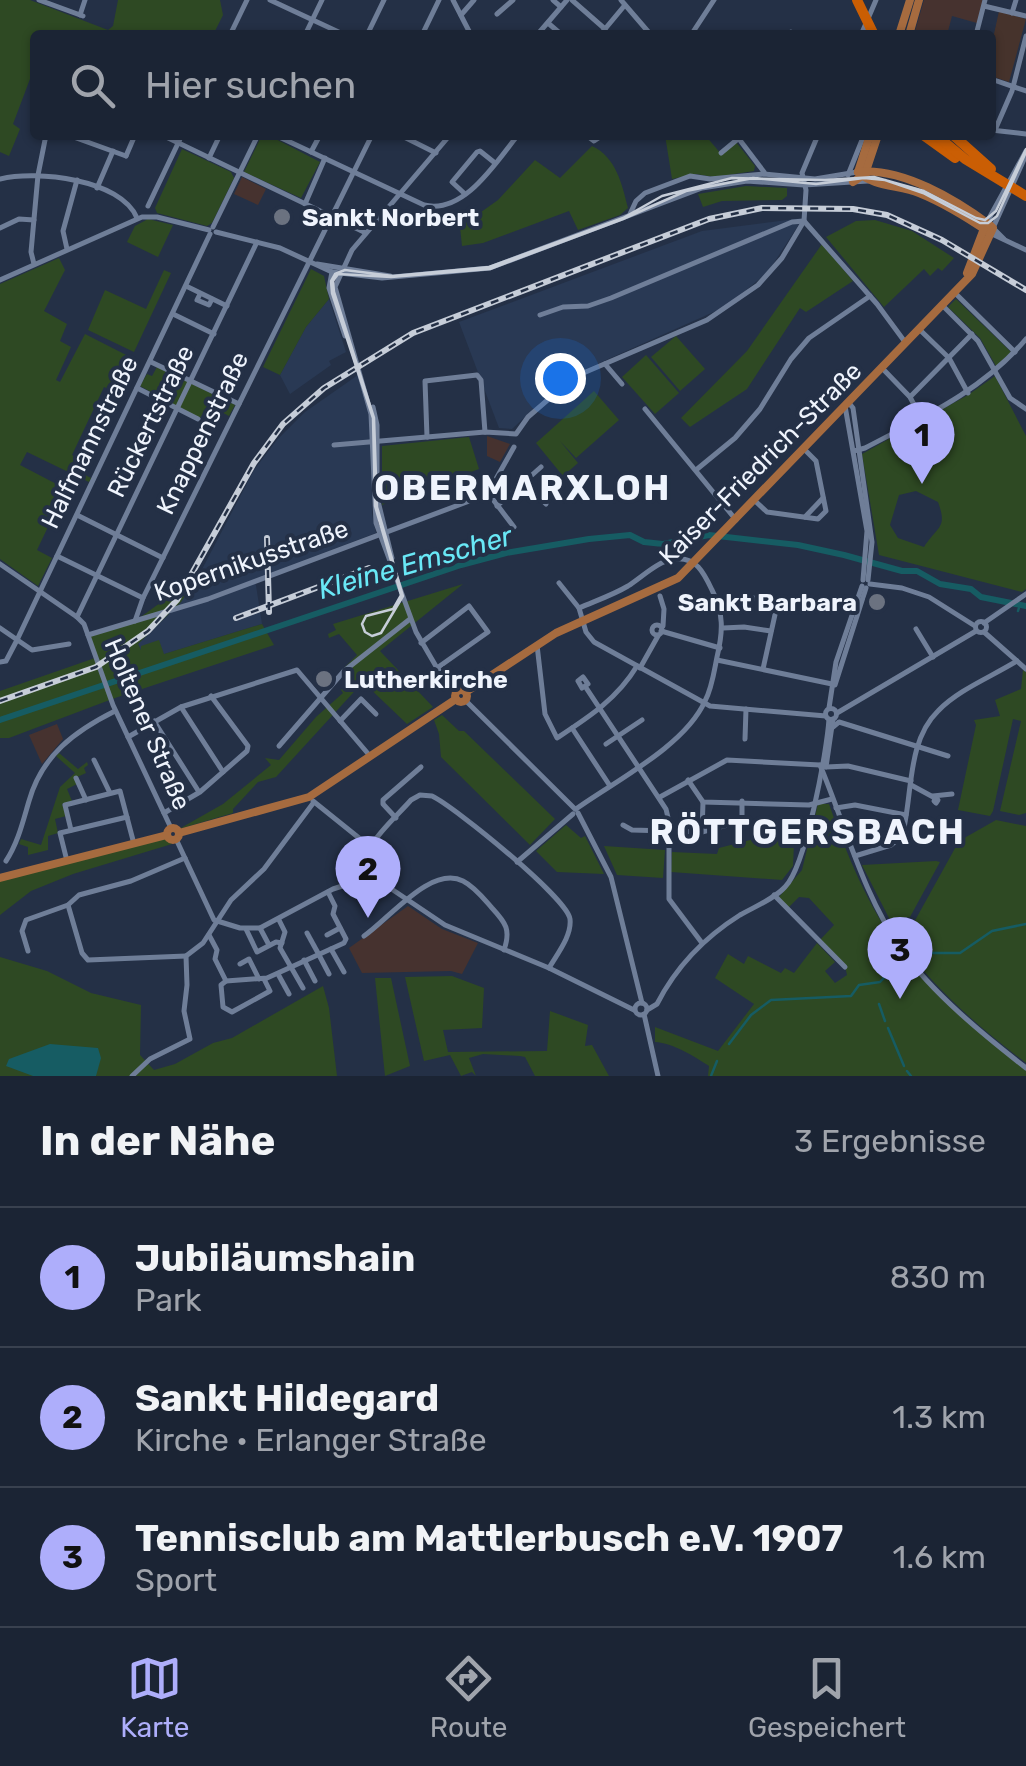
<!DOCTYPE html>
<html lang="de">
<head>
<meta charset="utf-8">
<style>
  body { margin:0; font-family:Rubik,sans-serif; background:#242c3c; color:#f1f3f6 }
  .you { position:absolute; left:560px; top:378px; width:35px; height:35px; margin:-25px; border:8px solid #fff; border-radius:50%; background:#1a73e8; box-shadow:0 0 0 15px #1a73e833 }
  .badge { display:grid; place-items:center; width:65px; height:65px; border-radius:50%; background:#aeaefb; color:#111; font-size:32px; font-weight:700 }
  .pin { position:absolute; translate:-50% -82px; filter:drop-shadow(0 2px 5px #0008) }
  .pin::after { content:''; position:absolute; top:52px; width:35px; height:30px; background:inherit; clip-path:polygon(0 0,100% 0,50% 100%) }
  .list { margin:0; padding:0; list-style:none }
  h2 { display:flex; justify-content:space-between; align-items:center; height:130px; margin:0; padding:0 40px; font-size:42px }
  h2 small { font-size:32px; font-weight:400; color:#a0a4ac }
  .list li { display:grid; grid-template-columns:65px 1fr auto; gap:30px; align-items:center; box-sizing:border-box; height:140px; padding:0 40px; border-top:2px solid #39414f }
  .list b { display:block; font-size:38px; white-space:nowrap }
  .list p { margin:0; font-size:32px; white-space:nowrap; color:#a0a4ac }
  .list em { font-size:32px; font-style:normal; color:#a0a4ac }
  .icon { flex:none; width:55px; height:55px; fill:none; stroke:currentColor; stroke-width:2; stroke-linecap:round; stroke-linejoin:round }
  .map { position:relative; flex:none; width:1026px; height:1076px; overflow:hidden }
  .search { position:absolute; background:#1b2434; box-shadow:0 2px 8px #0004; left:30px; right:30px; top:30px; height:110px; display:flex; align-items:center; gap:25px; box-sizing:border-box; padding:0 35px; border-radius:10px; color:#a0a4ac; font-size:38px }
  .sheet { height:550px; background:#1b2434 }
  nav { display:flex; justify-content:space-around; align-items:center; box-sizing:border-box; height:140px; border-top:2px solid #39414f; background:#1b2434; font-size:28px; color:#a0a4ac }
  nav a { display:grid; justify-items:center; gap:5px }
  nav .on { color:#aeaefb }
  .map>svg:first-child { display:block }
</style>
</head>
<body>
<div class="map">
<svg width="1026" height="1076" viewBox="0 0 1026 1076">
  <rect width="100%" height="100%" fill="#243046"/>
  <path fill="#46332c" d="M999,11L1026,19L1009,82L991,76V35H979L980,30L994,34Z"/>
  <g fill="#293954">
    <path d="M803,218L768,272L727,306L568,377L512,429L499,428L459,322L702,231Z"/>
    <path d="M329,299L346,352L329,361L331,365L290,394L280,375L306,327Z"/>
    <path d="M358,375L371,414L372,514L376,533L255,579L262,624L145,660L138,644L181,602L199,575L254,470L277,440L305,412Z"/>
  </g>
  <g fill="#46322f">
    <path d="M924,0H983L977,23L952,16L947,35L927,32L926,35H914Z"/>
    <path d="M242,177L266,189L258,205L234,194Z"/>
    <path d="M487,436L510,444L500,462L487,456Z"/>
    <path d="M57,724L63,739L42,764L29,735Z"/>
    <path d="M408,906L442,929L478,943L462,974L451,971L362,973L349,948Z"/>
  </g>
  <g fill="#2e4923" fill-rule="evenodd">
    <path d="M0,0H30L108,30L113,26L118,0H220L223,15L213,35H35V79H30L13,124L20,129L9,156L0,152Z"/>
    <path d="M262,135H268L320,162L301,198L244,172Z"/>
    <path d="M665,135H705L722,155L736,142L755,166L754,171L714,177L696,174L672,179Z"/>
    <path d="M592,146C616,157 622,184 628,208L620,215L578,230L569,211L483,243L462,246L460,227L498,200L535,160L560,178Z"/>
    <path d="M182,149L231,172L234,178L212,223L207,226L157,213L155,208Z"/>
    <path d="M746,186L787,188V196L782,200L722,201L703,207L698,194Z"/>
    <path d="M148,219L173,225L158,257L127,242L135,226Z"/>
    <path d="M875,220L912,231L954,258L942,271L938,268L930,276L924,269L884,307L826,237L856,221Z"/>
    <path d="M822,244L853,281L806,312L800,308L747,389L690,427L681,418L747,351Z"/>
    <path d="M59,258L65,270L44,311L67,324L60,341L71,347L56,380L60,382L85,334L136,360L125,381L120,379L115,392L104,387L72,455L80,459L75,470L91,478L89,482L27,452L20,465L66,489L37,550L52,558L38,586L0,559V284Z"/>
    <path d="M311,269L324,276L329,299L306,327L280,375L263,367Z"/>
    <path d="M164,270L171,273L134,352L88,330L105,290L146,309Z"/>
    <path d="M956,299L1011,352L996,366L980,338L948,307Z"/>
    <path d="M676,336L705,369L680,391L651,357Z"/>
    <path d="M646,355L679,393L655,414L622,377Z"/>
    <path d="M157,367L235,405L229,416L208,405L200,418L140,386L147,374L152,376Z"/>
    <path d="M995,376L1026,436V589L1022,592L879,555L862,454L968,395ZM916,491L938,502C948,529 937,526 924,547L898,538L890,525L899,495Z"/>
    <path d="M594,391L619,420L576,458L560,441L578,463L563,476L536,443Z"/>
    <path d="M469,437L479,469L382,505V446Z"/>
    <path d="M199,575L181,602L138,644L141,650V646L159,640L164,654L262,624L274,645L115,698L9,738H0V691L95,658L88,635L135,621Z"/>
    <path d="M463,584L380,651L433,707L407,724L363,682L276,777L258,782L233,809V813L179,829L223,804L271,765L265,758L279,760L316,717L343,693L341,690L350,679L341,671L357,655L339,634L329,638L328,634L336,630L333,624Z"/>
    <path d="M1023,670L1026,672V813L1019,815L1000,811L1021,721L1013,719L993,811L990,816L958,810L976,725L974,720L1000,716L995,700L1021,689Z"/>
    <path d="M442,715L459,731H464L555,819L530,845L441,757L439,734L434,720Z"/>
    <path d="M59,753L78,769L87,762L88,765L84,768L86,773L75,778L77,784L67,789L72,801L62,804L66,816L55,819L58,833L48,836V850L28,855V847L19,844L21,839L41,845L60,787L75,773L56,756Z"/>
    <path d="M818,804H829C846,853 869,909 901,951C936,995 984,1032 1026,1069V1076H708L709,1066C694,1056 673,1043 655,1042V1027L718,1051L754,1004L715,978L728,954L744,964L748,956L781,973L785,968L794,973L817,943L835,962L825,971L835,983L847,975L845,966L820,940L834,925L809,898L799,897L788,908L779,897L802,870Z"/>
    <path d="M996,820L1026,826V1063C981,1029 936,990 902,944L959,841Z"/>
    <path d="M566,825L581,838L585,836L604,874L557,872L536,851Z"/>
    <path d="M166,838L172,844L73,874L31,891L0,915V880Z"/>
    <path d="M758,838L794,843L793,866L782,880L671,872L672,852L717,854L719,848Z"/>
    <path d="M604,846L665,850L663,878L617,875Z"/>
    <path d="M936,861L940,862L910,917L890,920L862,865Z"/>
    <path d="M0,957L47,971L91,993L141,1005L140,1055L154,1070L175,1064L213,1043L232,1038L323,986L329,1008L337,1076H0Z"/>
    <path d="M452,976L484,988L482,1028L443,1030L448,1052L547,1051L550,1011L588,1025L585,1046L592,1045L609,1076H535L525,1057L520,1056L483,1054L469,1058L476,1076L472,1072L461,1076L450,1055L424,1061L405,977Z"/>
    <path d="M375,978H391L410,1066L385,1076Z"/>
  </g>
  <path fill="#165c63" d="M50,1044L98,1048L101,1058L96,1076H33L6,1066L9,1059Z"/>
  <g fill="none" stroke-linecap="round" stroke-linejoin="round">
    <g stroke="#165c63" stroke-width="2.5">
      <path d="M1018,611L1020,604"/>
      <path d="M915,953H960L992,931L1026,924"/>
      <path d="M879,1004L885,1021"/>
      <path d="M888,1028L904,1066"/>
      <path d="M729,1044L751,1015L771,1000L851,996L859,985L880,982L901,960"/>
      <path d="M907,1071L911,1076"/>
      <path d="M711,1076L717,1061"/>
    </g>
    <path stroke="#165c63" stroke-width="6" d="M0,720L461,565L506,553L589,539L630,535L644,542L663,544L709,535L798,545L844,555L902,571H917L940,584L971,589L981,597L1026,606"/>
    <g stroke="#6f7e98" stroke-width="5">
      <path d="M39,0L83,16"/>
      <path d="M270,0L345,35"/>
      <path d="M453,0L471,35"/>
      <path d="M553,0L561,7"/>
      <path d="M572,0L605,29"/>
      <path d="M621,0L651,35"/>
      <path d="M984,6L1026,16"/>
      <path d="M1012,13L1016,0"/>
      <path d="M497,14L513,0"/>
      <path d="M80,15L85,0"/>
      <path d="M461,15L474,0"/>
      <path d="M548,23L562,35"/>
      <path d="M230,35L247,0"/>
      <path d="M305,35L322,0"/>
      <path d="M367,35L384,0"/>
      <path d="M422,35L439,0"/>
      <path d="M537,35L567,0"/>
      <path d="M600,35L625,5"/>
      <path d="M691,35L714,0"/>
      <path d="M790,35L791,32"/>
      <path d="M861,35L876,0"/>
      <path d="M976,35L985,0"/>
      <path d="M991,79L1026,91"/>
      <path d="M991,130L1026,134"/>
      <path d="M995,130L1012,91L1026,36"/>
      <path d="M68,135L126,156"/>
      <path d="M162,135L366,233"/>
      <path d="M275,135L424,205C464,215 496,162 518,135"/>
      <path d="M400,135L436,153"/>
      <path d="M450,135L352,250L335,287L371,414L376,523L416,632L437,668L457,691"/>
      <path d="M586,135L594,141L603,135"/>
      <path d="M736,135L764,172"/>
      <path d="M311,152L320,135"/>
      <path d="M721,153L739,138"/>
      <path d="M126,156L135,135"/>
      <path d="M209,158L220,135"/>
      <path d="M848,175L864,135"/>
      <path d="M0,179C36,170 121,179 137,218"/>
      <path d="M97,188L113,151"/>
      <path d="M465,194L452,182L477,152L480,151L495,163"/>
      <path d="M305,204L325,158"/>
      <path d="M148,206L182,135"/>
      <path d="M630,214L636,201L645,193L690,176L710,179L764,174L815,179L857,172"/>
      <path d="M804,221L877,304L905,342"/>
      <path d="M987,222L1026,151"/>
      <path d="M213,227L258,135"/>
      <path d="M0,228L19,219L34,220"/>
      <path d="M216,232L280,248L332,272L382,278L490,268L702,188L747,181L804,185L868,181"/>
      <path d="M990,233L1026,250"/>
      <path d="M1004,239L993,228L1026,155"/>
      <path d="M67,249L63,231L77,180"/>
      <path d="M34,264L31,252L38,175L46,135"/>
      <path d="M317,264L390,276"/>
      <path d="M332,272L329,288L345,336"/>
      <path d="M0,280L142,217H157L209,230"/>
      <path d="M186,286L227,306"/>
      <path d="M954,292L1015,352"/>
      <path d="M200,294L197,300L209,305L212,299"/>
      <path d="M942,305L978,341L1010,398L1026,409"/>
      <path d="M173,314L214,334"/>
      <path d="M540,315L563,307L588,306L611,298L792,222L804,221"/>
      <path d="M919,329L949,358L968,393"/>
      <path d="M151,362L239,404"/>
      <path d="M605,364L622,384"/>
      <path d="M882,368L910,397L921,418"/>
      <path d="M137,388L198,419"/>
      <path d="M910,397L972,334"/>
      <path d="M849,403L853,408L872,542L868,580"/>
      <path d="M845,406L867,531L863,580"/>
      <path d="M373,407L377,425V497L392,558"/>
      <path d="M645,409L736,520"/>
      <path d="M427,437L425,381L477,375L481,380L485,432"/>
      <path d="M334,445L485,432L516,434L528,417L574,377L707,320L758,285L782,258L804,221L806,190L802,173L818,135"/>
      <path d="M854,451L865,448C924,417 983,390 1026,339"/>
      <path d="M696,470L735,438L760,409L791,359L809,338L870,296"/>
      <path d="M523,482L546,504"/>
      <path d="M488,493L514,527"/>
      <path d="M754,500L767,512L818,519L826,511L816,461L804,449"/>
      <path d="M497,506L541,467"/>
      <path d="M77,515L163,558"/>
      <path d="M805,517L823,498"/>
      <path d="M57,556L143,598"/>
      <path d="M0,564L77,617L84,624L113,705L171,828"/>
      <path d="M559,583L579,608L586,632L594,642L710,706L826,716"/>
      <path d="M870,584L902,588L929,597L975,626"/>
      <path d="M660,596L664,609L663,626"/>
      <path d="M718,602L744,597L778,601L763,669"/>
      <path d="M77,617L257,242"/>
      <path d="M135,621L143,598L372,135"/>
      <circle cx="981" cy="627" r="5.5"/>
      <path d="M984,623L1026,594"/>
      <circle cx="657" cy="630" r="5"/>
      <path d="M0,628L32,650L69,644"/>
      <path d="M723,628L744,627L771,631"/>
      <path d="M916,629L933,657"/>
      <path d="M661,631L720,648"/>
      <path d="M984,632L1026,669"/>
      <path d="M88,635L208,599L480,497L488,493L514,447"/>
      <path d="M421,643L469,606L488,632L437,668"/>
      <path d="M537,645L545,714L557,738C589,717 617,699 637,666"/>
      <path d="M717,660L832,684"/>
      <path d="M0,662L6,661L17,640L210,234"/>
      <path d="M640,668L658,636"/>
      <path d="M835,685L866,588"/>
      <path d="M585,686L582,688L578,681L583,677L588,684L585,686L666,809L669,822V899L702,943"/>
      <path d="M465,700L575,809"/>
      <path d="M181,707L223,772"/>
      <path d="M829,708L836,662L862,586"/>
      <circle cx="831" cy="714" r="5.5"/>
      <path d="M837,713L976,631"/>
      <path d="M154,721L199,792"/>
      <path d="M340,721L361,699L376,714"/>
      <path d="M833,727L839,722L948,756"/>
      <path d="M572,728L610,786"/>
      <path d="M128,737L181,707L297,670L370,756"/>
      <path d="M745,739L746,709"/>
      <path d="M606,744L642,720"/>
      <path d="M279,746L344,671L410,619"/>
      <path d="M94,760L110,793"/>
      <path d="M820,765C846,827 863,895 902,950C932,993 985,1036 1026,1068"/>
      <path d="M826,767L848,766L911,781"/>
      <path d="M826,767L833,719"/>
      <path d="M76,778L86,800"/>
      <path d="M688,780L703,802L809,805L832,799"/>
      <path d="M911,785L935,798"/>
      <path d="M933,796L952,794"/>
      <path d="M660,797L727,760L820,765"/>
      <path d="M936,798L938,800L936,803L934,801Z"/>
      <path d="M313,801L369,846"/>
      <path d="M836,808L855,805L906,815"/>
      <path d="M576,809C615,781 685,746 705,701C712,688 714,672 717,657C723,632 724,613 712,590C704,573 696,556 674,559C658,561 642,577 628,586C613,595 595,601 579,608"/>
      <path d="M164,813L200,792L247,751L248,746L211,696"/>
      <path d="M578,813L611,877L642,1003"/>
      <path d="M396,818L383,804V800L421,767"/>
      <path d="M623,825L632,830L702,832L703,802"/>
      <path d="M71,830L65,805L120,791L134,844"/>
      <path d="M702,832L738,822L742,816V801"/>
      <path d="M903,833L928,839"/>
      <path d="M176,839L214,920L240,928H260L333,889L364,879L390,888L445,925L549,968L634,1010"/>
      <path d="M855,856L891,845L902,836C913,797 906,742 938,711C958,690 991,677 1017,661"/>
      <path d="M185,858L131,881L79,895L68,905L82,953L88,960L186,956"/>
      <path d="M6,861C18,843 23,821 29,801C42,755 75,731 115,711"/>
      <path d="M67,861L60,833L127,817"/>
      <path d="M517,862L573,814"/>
      <path d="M364,879C359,846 391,823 411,800L420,795L432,796C455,807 567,898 570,919C572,936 557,954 549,968"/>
      <path d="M774,895L845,967"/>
      <path d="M279,920L285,932L280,948L303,988"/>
      <path d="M260,928L269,945"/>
      <path d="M246,929L257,952L276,942L282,943"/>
      <path d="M307,933L318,953"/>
      <path d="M209,935L217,950L215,959L226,981"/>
      <path d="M327,935L340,928"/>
      <path d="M364,936C390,918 431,865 463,881C475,887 484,899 492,908C506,923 511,930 504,950"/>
      <path d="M331,949L344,972"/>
      <path d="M28,951L22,931L26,920L68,905"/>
      <path d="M319,955L329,974"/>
      <path d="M304,960L315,981"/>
      <path d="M240,964L249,959L259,979"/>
      <path d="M278,974L289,994"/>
      <path d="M264,979L270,991L232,1012L223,1007L221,985L226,981L267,978L344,943L346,939L333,914L335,906L328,892"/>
      <circle cx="641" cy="1009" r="6"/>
      <path d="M647,1010L657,1004C676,967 705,937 740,915C754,907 774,899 785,887C806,866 827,751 829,719"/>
      <path d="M644,1014L658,1076"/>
      <path d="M132,1076L150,1059L190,1039L184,1011L187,985L186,956L203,943L231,900L264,869L314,802"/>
    </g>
    <g stroke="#a66b3f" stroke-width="8">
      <path d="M899,35L910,0"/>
      <path d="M909,35L919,0"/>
      <path d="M858,172C873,187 900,185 919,193C944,203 968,218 990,233"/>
      <path d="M858,172L870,135"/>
      <path d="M853,182L865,174L878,135"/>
      <path d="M967,273L985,226"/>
      <circle cx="461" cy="696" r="6"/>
      <path d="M466,692L556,633L678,578L972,274L993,228L990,225C956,200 902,167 858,172"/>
      <circle cx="173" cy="834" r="6"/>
      <path d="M179,833L309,797L456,699"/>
      <path d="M0,878L167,835"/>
    </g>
    <g stroke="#ca5e04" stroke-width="10">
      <path d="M857,0L874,35"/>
      <path d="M923,135L955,158"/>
      <path d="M936,135L965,159L1026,196"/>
      <path d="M953,135L991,169"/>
    </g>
    <path stroke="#c6cdd8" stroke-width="2.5" d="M1026,149L996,211L985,220L976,218L924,191L874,177L825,180L732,178L662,196L623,218L489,267L393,276L345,270L335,274L331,281L332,293L373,418L375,506L401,595L393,609L366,616L362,624L365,632L372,636L381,633L403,596L377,507L374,418L334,292L333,281L338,274L391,277L490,269L623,219L686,191L753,178L816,184L864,178L885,180L923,193L980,223H988L997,216L1026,152"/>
    <defs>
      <g id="rail">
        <path d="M267,538L269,612"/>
        <path d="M236,618L369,568"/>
        <path d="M0,701L96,667L148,631L177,600L254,463L283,424L324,388L413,333L709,219L762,208L853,209L887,215L942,240L1026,290"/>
      </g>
    </defs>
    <use href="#rail" stroke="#c6cdd8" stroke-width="6"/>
    <use href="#rail" stroke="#243046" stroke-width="2.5" stroke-dasharray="8" stroke-linecap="butt"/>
  </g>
  <g fill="#6b7280" stroke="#243046" stroke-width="4">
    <circle cx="282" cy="217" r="10"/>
    <circle cx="877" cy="602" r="10"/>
    <circle cx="324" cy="679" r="10"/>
  </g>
  <g text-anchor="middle" stroke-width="8" stroke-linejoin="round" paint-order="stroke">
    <g font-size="25" font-weight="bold" fill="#eff4fd" stroke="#243046" text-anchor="start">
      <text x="302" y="226">Sankt Norbert</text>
      <text x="857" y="611" text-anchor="end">Sankt Barbara</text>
      <text x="344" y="688">Lutherkirche</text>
    </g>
    <g font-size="25" fill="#eff4fd" stroke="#243046">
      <text transform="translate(150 421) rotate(-64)" y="9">Rückertstraße</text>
      <text transform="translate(202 433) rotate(-64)" y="9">Knappenstraße</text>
      <text transform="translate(89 442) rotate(-64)" y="9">Halfmannstraße</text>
      <text transform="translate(760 463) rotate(-45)" y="9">Kaiser-Friedrich-Straße</text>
      <text transform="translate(251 560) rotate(-19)" y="9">Kopernikusstraße</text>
      <text transform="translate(148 724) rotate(67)" y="9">Holtener Straße</text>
    </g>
    <g font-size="28" font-style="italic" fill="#69e8f6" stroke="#243046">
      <text transform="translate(415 562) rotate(-16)" y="10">Kleine Emscher</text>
    </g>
    <g font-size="35" font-weight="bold" letter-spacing="2.5" fill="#eff4fd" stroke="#243046">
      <text x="523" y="500">OBERMARXLOH</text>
      <text x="808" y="844">RÖTTGERSBACH</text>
    </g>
  </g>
</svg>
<div class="you"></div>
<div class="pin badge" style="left:922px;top:484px">1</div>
<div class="pin badge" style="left:368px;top:918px">2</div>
<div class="pin badge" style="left:900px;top:999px">3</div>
<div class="search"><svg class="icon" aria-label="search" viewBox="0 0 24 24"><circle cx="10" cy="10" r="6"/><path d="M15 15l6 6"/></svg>Hier suchen</div>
</div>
<section class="sheet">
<h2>In der Nähe<small>3 Ergebnisse</small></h2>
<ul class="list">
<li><span class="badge">1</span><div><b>Jubiläumshain</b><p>Park</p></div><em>830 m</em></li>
<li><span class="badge">2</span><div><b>Sankt Hildegard</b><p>Kirche · Erlanger Straße</p></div><em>1.3 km</em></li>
<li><span class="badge">3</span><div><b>Tennisclub am Mattlerbusch e.V. 1907</b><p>Sport</p></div><em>1.6 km</em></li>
</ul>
</section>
<nav>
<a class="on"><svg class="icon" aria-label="map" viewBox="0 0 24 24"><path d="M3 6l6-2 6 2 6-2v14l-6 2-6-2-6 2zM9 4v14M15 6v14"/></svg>Karte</a>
<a><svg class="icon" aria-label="directions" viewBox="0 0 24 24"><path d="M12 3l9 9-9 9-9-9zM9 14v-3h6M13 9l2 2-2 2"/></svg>Route</a>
<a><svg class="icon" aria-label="saved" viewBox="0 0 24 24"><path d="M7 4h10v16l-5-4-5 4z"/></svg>Gespeichert</a>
</nav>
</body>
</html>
